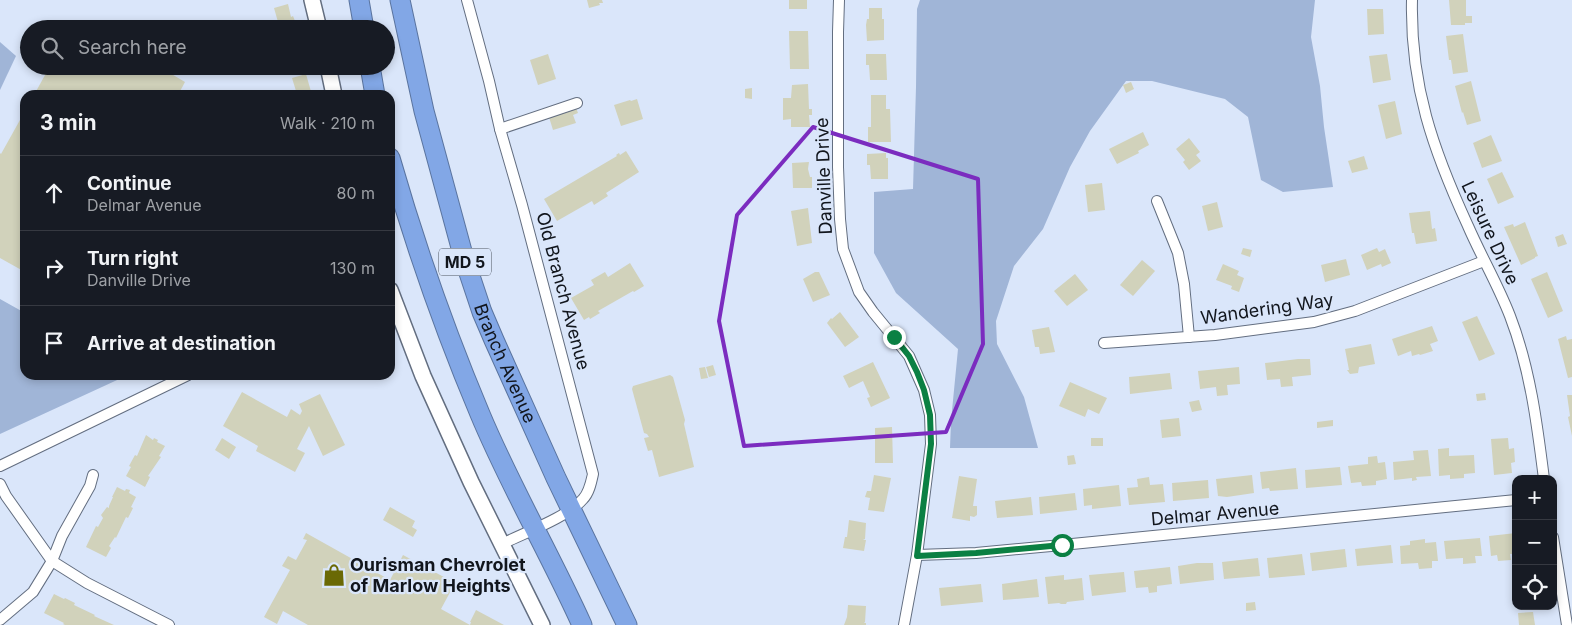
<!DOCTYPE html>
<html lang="en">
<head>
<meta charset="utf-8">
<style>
  body { margin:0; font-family:Inter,sans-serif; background:#242831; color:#f1f3f6 }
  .controls { position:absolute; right:15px; bottom:15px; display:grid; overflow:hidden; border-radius:10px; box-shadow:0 2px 8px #0003 }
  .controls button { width:45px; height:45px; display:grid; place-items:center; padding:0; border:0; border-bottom:1px solid #363941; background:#171b24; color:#f1f3f6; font:25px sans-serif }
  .stop { position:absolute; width:15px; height:15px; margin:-11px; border:4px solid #0b8043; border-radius:50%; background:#fff }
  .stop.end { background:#0b8043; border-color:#fff; box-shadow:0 1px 5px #0008 }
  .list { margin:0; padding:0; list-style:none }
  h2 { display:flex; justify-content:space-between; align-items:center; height:65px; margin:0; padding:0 20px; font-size:21px }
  h2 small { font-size:16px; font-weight:400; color:#9ea1a6 }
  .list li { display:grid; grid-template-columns:32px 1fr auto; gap:15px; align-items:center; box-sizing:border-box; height:75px; padding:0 20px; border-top:1px solid #363941 }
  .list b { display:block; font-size:19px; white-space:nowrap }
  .list p { margin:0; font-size:16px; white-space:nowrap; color:#9ea1a6 }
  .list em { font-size:16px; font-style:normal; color:#9ea1a6 }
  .icon { flex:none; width:28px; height:28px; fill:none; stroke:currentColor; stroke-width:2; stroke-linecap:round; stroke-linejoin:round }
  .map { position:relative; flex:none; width:1572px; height:625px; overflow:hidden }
  .search { position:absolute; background:#171b24; box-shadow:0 2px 8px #0003; left:20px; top:20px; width:375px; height:55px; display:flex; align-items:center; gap:12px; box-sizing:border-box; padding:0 18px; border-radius:28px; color:#9ea1a6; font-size:19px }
  .panel { position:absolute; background:#171b24; box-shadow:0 2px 8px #0003; left:20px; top:90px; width:375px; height:290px; border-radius:15px }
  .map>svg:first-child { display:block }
</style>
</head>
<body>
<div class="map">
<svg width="1572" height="625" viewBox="0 0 1572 625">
  <rect width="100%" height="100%" fill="#dae6fa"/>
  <g fill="#a0b5d7">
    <path d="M920,0H1315L1311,37L1320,86L1324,127L1333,187L1283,192L1261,180L1248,117L1225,99L1152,81H1126L1090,131L1070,167L1043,229L1014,266L996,321L997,344L1024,397L1038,448H950L951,421L958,349L896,293L874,253V192L913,189L916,87L917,9Z"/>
    <path d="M0,42L16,56L0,90Z"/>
    <path d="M0,299L25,313V375H128L0,434Z"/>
  </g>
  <g fill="#d1d2bb">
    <path d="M587,0H602L603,3H599L600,5L589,8Z"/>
    <rect x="789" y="0" width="18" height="9"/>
    <path d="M1449,0H1466V16H1472V23H1465V25H1451Z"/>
    <path d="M288,4L291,17L293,16L295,21H293L294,28L280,29L274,8Z"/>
    <path d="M869,8H882V19H884V40L867,41L866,25L867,19H869Z"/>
    <path d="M1367,9H1383L1384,34L1368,35Z"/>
    <path d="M76,20L91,29H71Z"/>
    <path d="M789,31H808L809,69H790Z"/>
    <path d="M1463,34L1468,72L1453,74L1451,60H1449L1446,36Z"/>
    <path d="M548,54L556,79L538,85L530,60Z"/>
    <path d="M866,54H886L887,80H870L869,65H866Z"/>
    <path d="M1387,54L1391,80L1373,83L1369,56Z"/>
    <path d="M50,66H158L185,82L178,95H34Z"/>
    <path d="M306,74L312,95H289V93L296,91L292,78Z"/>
    <path d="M1471,81L1481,121L1467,125L1463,112L1462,113L1455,86Z"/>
    <path d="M1131,82L1134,89L1126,93L1123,85Z"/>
    <path d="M808,84L809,109H812V115H809L810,127H791V119L783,120V98H791L792,85Z"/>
    <path d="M752,88V99L745,98V89Z"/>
    <path d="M871,95H886V109H890L891,142H868V127H871Z"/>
    <path d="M637,99L643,119L621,126L614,105L630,100L631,101Z"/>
    <path d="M1395,101L1402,134L1386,139L1378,105Z"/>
    <path d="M575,105L578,113L573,115L576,123L553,130L548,114Z"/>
    <path d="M25,111V272L0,258V153L1,154Z"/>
    <path d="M1143,132L1149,145L1138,151L1139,153L1117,164L1109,149Z"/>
    <path d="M1491,135L1502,161L1482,168L1473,143Z"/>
    <path d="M1189,138L1200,152L1196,155L1201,161L1189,170L1183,162L1185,160L1176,149Z"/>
    <path d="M626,151L639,172L606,193L608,196L594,205L592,201L557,221L544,199L617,156L616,155L619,153L620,155Z"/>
    <path d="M886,153V158H888V179H871L870,165H867V154Z"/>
    <path d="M1364,156L1368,169L1352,173L1348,161Z"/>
    <path d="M809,162L808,169L810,177H812V188H793L792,163Z"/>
    <path d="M1502,172L1514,197L1498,204L1487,179Z"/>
    <path d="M1102,183L1105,210L1088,212L1085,185Z"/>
    <path d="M1217,202L1223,227L1208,231L1202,206Z"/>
    <path d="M808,208L812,243L797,246L791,211Z"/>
    <path d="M1430,211L1432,229L1435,228L1437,241L1416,244L1414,233H1412L1409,213Z"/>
    <path d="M1525,222L1538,256L1535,257V258L1521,265L1504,227L1513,224L1514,227Z"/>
    <path d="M1563,234L1567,244L1558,247L1555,237Z"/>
    <path d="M1243,248L1252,250L1250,257L1241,254Z"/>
    <path d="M1377,248L1379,252L1385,249L1391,263L1382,267L1381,264L1367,270L1361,255Z"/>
    <path d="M1346,259L1350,275L1325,282L1321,265Z"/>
    <path d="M1142,260L1155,271L1133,296L1120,285Z"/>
    <path d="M630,263L644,286L634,292L633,291L598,311L600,313L590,319L589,317L584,320L571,298L594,285L591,280L605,272L608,277Z"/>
    <path d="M1223,264L1239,271L1237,275L1244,278L1239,292L1231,289L1232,286L1216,280Z"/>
    <path d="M815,272H819L830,295L813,302L803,279Z"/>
    <path d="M1547,272L1563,311L1548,318L1531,279Z"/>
    <path d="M1075,274L1088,290L1067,306L1054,291Z"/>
    <path d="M840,312L859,337L845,347L827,323L831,318L832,319Z"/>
    <path d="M1477,316L1495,354L1479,361L1462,322Z"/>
    <path d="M1432,326L1438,341L1430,344L1433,351L1420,355L1419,354L1412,356L1411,351L1398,356L1392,339Z"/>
    <path d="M1049,327L1055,352L1040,354L1039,347H1035L1032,330Z"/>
    <path d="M1566,336L1567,340L1572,339V377L1568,378L1558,339Z"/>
    <path d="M1371,344L1375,364L1359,367L1358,373L1350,374L1347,370H1349L1345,349Z"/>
    <path d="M1298,359H1310L1311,375L1292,377L1293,386L1281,387L1280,379L1267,380L1265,363Z"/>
    <path d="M873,362L890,398L871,407L867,398L870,397L863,381L849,388L843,376Z"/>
    <path d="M713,365L716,375L709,377L706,367Z"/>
    <path d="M705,367L708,378L701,379L699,368Z"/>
    <path d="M1239,367L1240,384L1227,385L1228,395L1217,396L1216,387L1200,389L1198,371Z"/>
    <path d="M1170,373L1172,389L1130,394L1129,377Z"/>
    <path d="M670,375L673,377L685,420L684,424L694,467L659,477L652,450L648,451L644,438L649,437L647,434L644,433L632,389L633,386Z"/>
    <path d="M1070,382L1107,398L1099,414L1088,409L1085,417L1059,406Z"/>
    <path d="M242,392L287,417L291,409L300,415L302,411L299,404L320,394L345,445L323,456L309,426L297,449L305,453L295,472L256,451L258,446L223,426Z"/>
    <path d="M1485,393L1486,400L1477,401L1476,394Z"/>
    <path d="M1567,395H1572V436L1568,417L1570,416Z"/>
    <path d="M1199,400L1202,410L1192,412L1189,402Z"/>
    <path d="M1179,418L1181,436L1162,438L1160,420Z"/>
    <path d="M1333,420V426L1317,428V422Z"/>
    <path d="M892,427L893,463H875V428Z"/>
    <path d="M146,435L153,440L154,438L158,440L157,442L165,446L159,456L161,457L148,476L150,477L145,487L126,476L131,467L129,466L135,455L137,456Z"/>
    <path d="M222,438L236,447L229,459L215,450Z"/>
    <rect x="1091" y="438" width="12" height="8"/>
    <path d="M1508,438L1509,449L1514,448L1515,462L1511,463L1512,473L1494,475L1491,439Z"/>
    <path d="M1449,448V456L1474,455L1475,473L1464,474V478L1450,479V475L1439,476L1438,449Z"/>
    <path d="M1428,450L1431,476L1416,477L1417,480L1412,481V478L1394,480L1393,462L1414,460L1413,451Z"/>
    <path d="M1074,455L1076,464L1068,465L1067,456Z"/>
    <path d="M1377,456L1378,463L1385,462L1387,479L1376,481V485L1362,486L1361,482L1351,483L1348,466L1368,464V457Z"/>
    <path d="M1340,467L1342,485L1306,488L1305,470Z"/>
    <path d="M1296,468L1298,489L1270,491L1269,488L1262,489L1260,472Z"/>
    <path d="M874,475L891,478L884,512L868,510L870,498L865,497L867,491H871Z"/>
    <path d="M1252,475L1254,493L1227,497L1218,496L1216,479Z"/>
    <path d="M959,476L977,479L973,506H977V515L974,517L970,516V521L952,518Z"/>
    <path d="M1149,477L1150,485L1163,484L1165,502L1129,505L1127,488L1138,487L1137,479Z"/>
    <path d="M1208,480L1209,498L1173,501L1172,483Z"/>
    <path d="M1119,485L1121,506L1092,509V505L1084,506L1083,489Z"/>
    <path d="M117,487L125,491L126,489L130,490L129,493L136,497L131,507L133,508L128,518L126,517L116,538L115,537L109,546L111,548L106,557L86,547L96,526L98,527L103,518L101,515L107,507L109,508V506L113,497H112Z"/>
    <path d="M1075,493L1077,510L1040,514L1039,497Z"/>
    <path d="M1031,497L1033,515L997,518L995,501Z"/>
    <path d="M390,507L415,521L412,527L417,530L413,537L383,520Z"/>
    <path d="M849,520L866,523L865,539L863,540H866L864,551L843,548L845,537H847Z"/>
    <path d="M306,533L390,580L403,555L455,583L441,609L470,625L471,622H470L476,610L504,625H308L283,611L277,624L264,617L290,570L282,566L288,556L296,560L307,540L303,539Z"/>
    <path d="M1516,533V554H1510L1511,560L1498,561L1497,555L1491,556L1489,536Z"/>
    <path d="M1480,538L1482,556H1475L1476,563L1463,564V558L1446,559L1444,541Z"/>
    <path d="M1425,539V543L1436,542L1438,561H1432V568L1419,569L1418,563L1401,564L1400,546L1410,545V541Z"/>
    <path d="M1391,545L1393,563L1357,566L1355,549Z"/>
    <path d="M1345,549L1347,567L1312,571L1310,553Z"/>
    <path d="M1302,554L1305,575L1269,578L1267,558Z"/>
    <path d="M1258,558L1260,576L1224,579L1222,562Z"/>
    <path d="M1197,563H1213L1214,580L1180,584L1178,566Z"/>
    <path d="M1170,567L1172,584L1157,586V592L1149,593L1148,587L1136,588L1134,571Z"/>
    <path d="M1124,572L1126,592L1092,596L1089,575Z"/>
    <path d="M1064,575V580L1082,578L1084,600L1067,602L1066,604H1061L1059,603L1048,604L1045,577Z"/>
    <path d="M1037,579L1039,597L1003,600L1002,584Z"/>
    <path d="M981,584L983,602L941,606L939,588Z"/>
    <path d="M54,594L64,599L65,598L75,603L74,605L95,615L94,616L114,625H65L63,624L64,623L44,613Z"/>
    <path d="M1255,602L1256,610L1246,611V603Z"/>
    <path d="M848,605L866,606L865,622L864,623H866V625H844L847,617Z"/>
    <path d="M1533,612L1535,625H1519L1518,613Z"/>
  </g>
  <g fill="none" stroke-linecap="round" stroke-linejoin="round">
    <defs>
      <g id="street">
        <path d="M467,0L489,81L500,129L522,205L593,474C591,483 589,493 583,499C568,517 524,533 502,544"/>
        <path d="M839,0L838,32V167L840,219L843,249L859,292L873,312L909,356L924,390L930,415L931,444L917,555L904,625"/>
        <path d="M1412,0C1410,85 1433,150 1468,226C1481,256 1498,285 1510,316C1530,368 1537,423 1544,479"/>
        <path d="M500,129L577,103"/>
        <path d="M1157,201L1178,253L1184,284L1189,337"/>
        <path d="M1104,343L1215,335L1314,322L1355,311L1484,261"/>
        <path d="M0,466L188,375"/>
        <path d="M0,484L6,496L52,561L87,583L169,625"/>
        <path d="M1553,537L1567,625"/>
        <path d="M917,555L976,553L1062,545L1516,500"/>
        <path d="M0,620L33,592L52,561L62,536L90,486L93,475"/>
      </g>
      <g id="secondary">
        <path d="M312,0L319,29"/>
        <path d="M328,66L334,95"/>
        <path d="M390,290L423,376L471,482L542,625"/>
      </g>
      <g id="highway">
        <path d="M359,0L364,29"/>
        <path id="s1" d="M400,0L424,111L463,255L482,312L494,340L556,478L627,625"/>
        <path d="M370,66L375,95"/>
        <path d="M390,158C415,245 445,331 480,414C510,486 550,554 582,625"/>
      </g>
    </defs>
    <use href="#street" stroke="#636e80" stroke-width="12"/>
    <use href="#secondary" stroke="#636e80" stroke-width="18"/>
    <use href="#highway" stroke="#5a749f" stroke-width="21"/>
    <use href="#street" stroke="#fff" stroke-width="10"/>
    <use href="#secondary" stroke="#fff" stroke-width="15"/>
    <use href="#highway" stroke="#82a7e6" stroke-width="19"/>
  </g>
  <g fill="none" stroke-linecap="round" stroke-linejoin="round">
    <path stroke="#0b8043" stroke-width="6" d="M894,337L909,356L917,372L924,390L930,415L931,444L917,556L976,553L1062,545"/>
  </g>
  <path fill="none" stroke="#7b2cbf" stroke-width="4" stroke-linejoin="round" d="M813,127L978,179L983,344L946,432L744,446L719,321L737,215Z"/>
  <defs>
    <symbol id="shop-bare" viewBox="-9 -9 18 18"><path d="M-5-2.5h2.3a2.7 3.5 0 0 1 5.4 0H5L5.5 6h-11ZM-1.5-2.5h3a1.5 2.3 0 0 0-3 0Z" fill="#6a6905" stroke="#dae6fa" stroke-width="2.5" paint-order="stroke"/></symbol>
  </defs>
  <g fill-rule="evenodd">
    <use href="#shop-bare" x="318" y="559" width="32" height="32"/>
  </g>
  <g text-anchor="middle" stroke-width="4.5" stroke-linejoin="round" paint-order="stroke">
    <rect fill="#dae6fa" stroke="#4d545f" stroke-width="1" x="439" y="248.5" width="52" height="27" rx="4"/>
    <g font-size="16" font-weight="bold" fill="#11151c">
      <text x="465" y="268">MD 5</text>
    </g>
    <g font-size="18" fill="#11151c" stroke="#dae6fa">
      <text transform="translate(824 176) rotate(-92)" y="6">Danville Drive</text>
      <text transform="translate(1490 233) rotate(65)" y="6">Leisure Drive</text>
      <text transform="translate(563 291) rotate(75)" y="6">Old Branch Avenue</text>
      <text transform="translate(1267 309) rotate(-8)" y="6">Wandering Way</text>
      <text dy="6" stroke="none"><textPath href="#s1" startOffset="379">Branch Avenue</textPath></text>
      <text transform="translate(1215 514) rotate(-5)" y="6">Delmar Avenue</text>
    </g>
    <g font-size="18" font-weight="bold" fill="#11151c" stroke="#dae6fa" text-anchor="start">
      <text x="350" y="571">Ourisman Chevrolet<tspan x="350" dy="21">of Marlow Heights</tspan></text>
    </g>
  </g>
</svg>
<div class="controls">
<button>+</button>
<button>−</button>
<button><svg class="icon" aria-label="locate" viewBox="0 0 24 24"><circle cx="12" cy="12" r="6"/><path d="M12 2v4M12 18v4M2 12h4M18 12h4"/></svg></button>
</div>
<div class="stop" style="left:1062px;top:545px"></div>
<div class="stop end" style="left:894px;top:337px"></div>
<div class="search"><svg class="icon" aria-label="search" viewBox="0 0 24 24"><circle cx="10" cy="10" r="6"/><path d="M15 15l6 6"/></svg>Search here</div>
<section class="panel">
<h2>3 min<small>Walk · 210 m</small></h2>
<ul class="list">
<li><svg class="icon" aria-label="ahead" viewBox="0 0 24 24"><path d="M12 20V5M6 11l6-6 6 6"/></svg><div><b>Continue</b><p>Delmar Avenue</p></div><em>80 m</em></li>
<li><svg class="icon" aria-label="right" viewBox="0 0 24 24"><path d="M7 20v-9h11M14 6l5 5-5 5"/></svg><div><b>Turn right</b><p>Danville Drive</p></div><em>130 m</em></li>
<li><svg class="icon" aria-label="arrive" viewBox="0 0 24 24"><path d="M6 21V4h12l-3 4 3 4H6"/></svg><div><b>Arrive at destination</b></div></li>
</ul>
</section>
</div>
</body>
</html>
